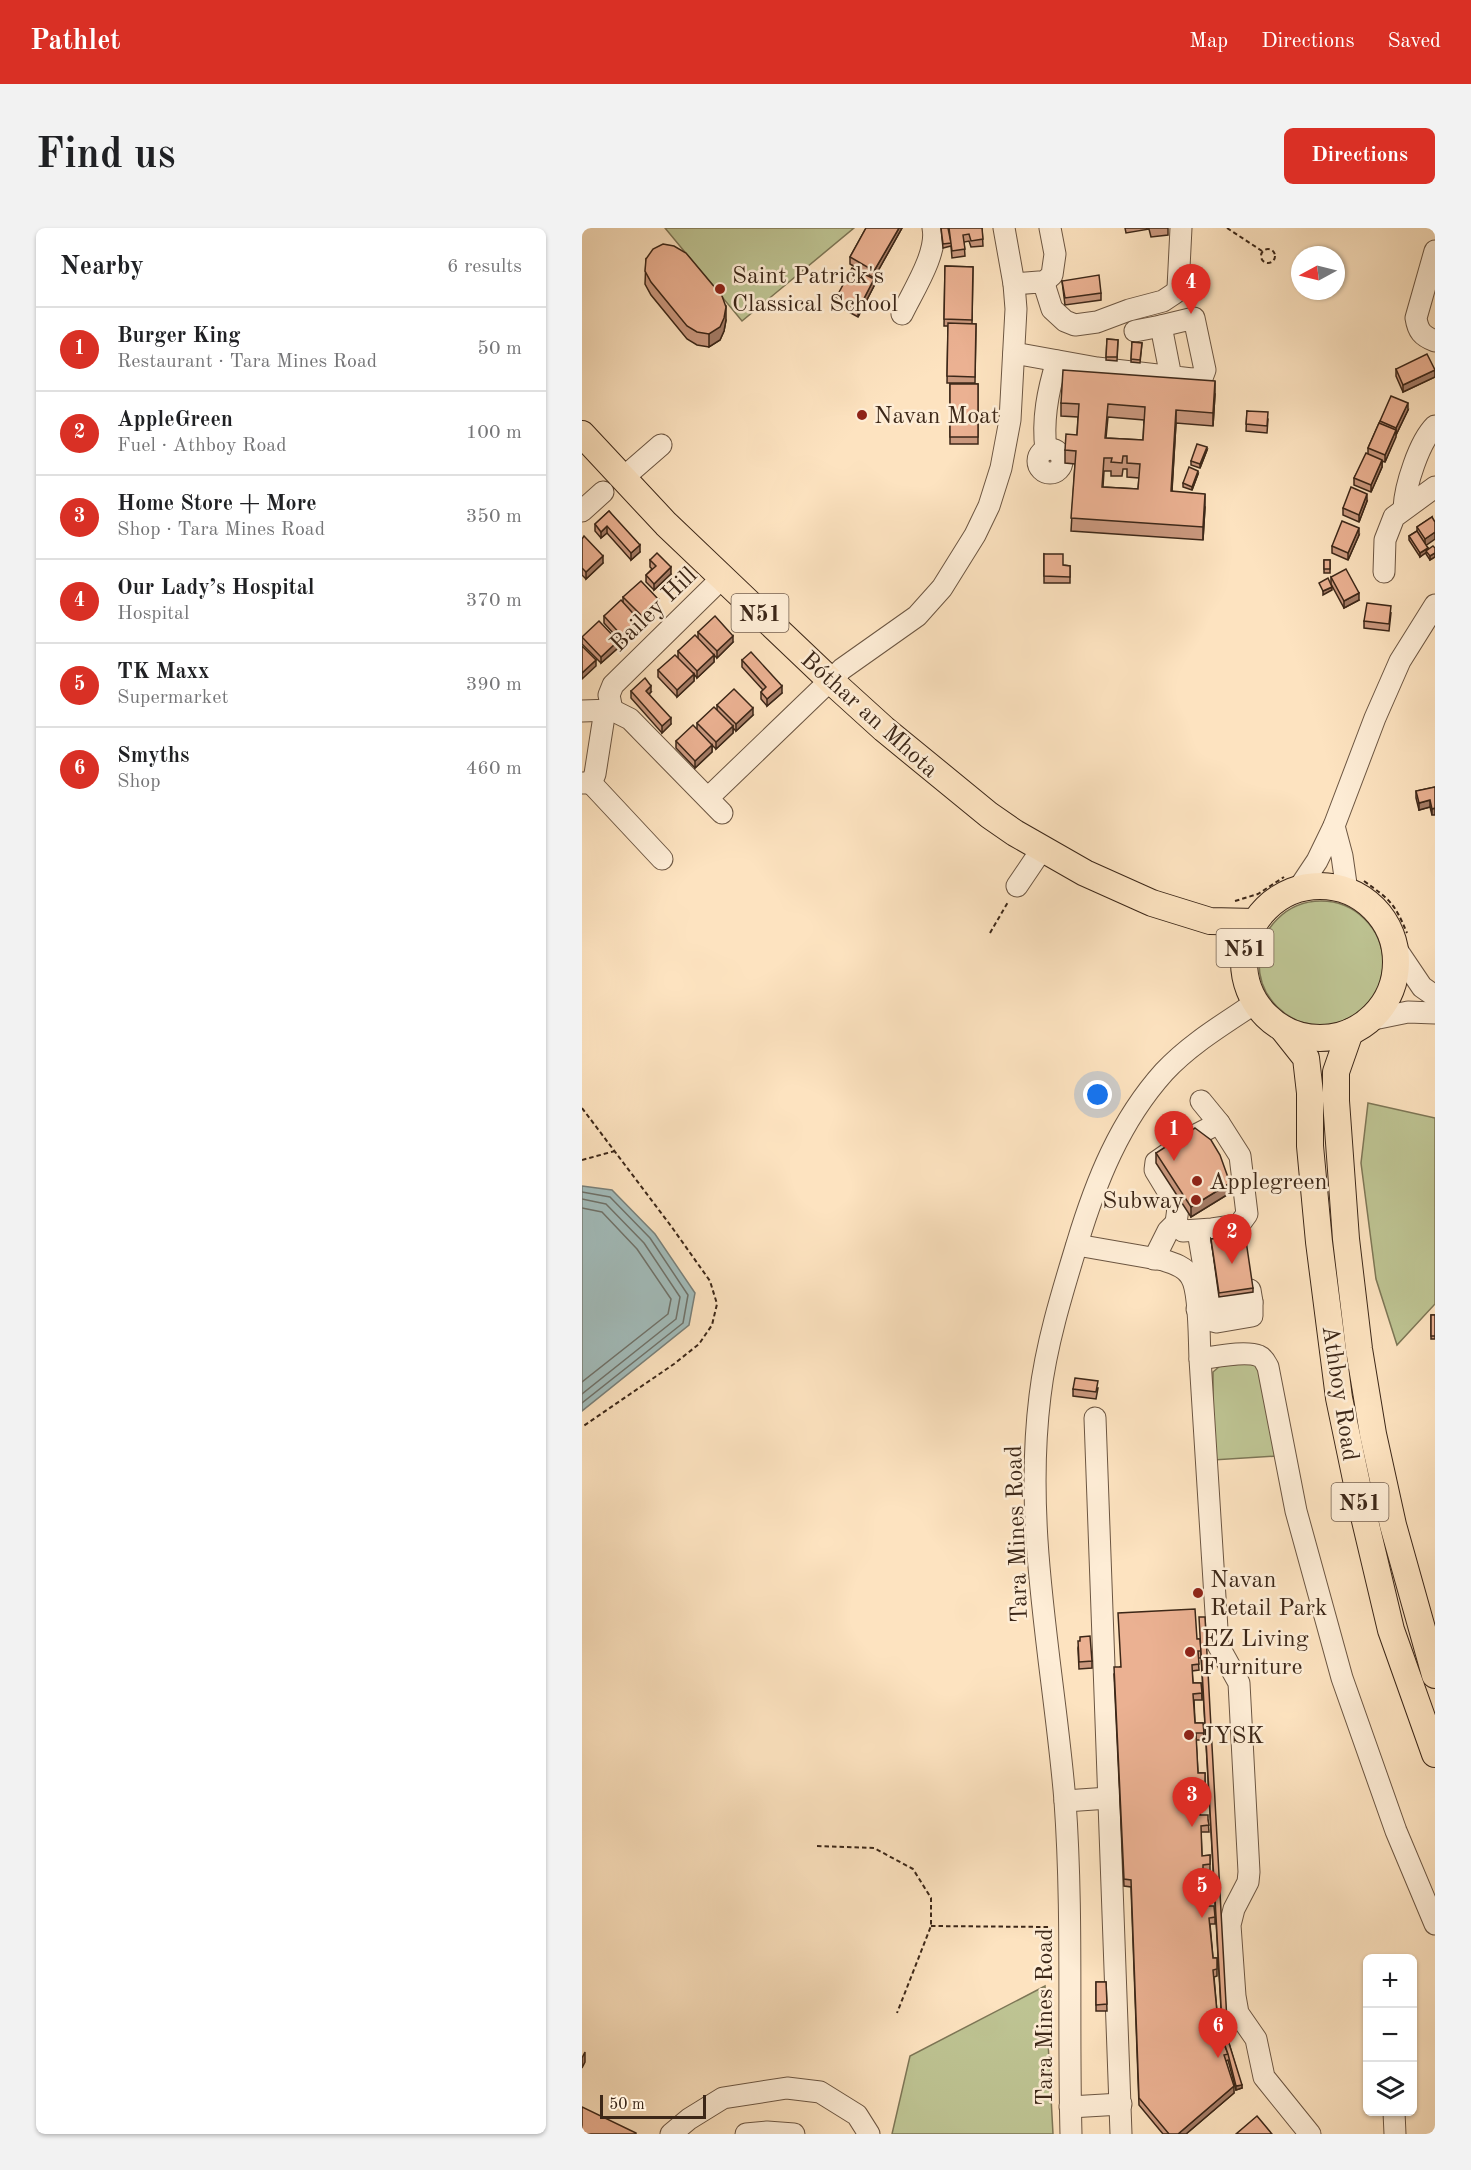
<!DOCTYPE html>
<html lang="en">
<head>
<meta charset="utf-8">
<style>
  body { margin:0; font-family:"Old Standard TT",serif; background:#f2f2f2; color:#202124 }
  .controls { position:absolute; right:18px; bottom:18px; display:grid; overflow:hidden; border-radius:9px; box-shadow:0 2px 4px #0004 }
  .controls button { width:54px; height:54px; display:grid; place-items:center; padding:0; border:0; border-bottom:2px solid #e0e0e0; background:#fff; color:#202124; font:30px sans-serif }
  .compass { position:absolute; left:709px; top:18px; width:54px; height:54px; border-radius:50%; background:#fff; box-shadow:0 2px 4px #0004; rotate:263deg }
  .scale { position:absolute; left:18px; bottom:15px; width:106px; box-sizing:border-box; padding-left:6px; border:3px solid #3c2718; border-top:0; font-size:16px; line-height:21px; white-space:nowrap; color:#3c2718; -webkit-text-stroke:4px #feedd6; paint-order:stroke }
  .you { position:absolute; left:516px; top:867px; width:21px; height:21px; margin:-15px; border:4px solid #fff; border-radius:50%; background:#1a73e8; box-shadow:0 0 0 9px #1a73e833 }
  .badge { display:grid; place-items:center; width:39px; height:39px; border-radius:50%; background:#d93025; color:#fff; font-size:20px; font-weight:700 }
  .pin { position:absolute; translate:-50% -50px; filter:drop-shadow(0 2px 3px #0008) }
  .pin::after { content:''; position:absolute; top:32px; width:21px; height:18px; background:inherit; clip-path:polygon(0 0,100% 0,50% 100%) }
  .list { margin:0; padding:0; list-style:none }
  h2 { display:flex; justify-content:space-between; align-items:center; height:78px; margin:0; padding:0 24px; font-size:26px }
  h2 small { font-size:20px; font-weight:400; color:#757577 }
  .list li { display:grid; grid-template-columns:39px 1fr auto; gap:18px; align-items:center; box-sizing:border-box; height:84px; padding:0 24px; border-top:2px solid #e0e0e0 }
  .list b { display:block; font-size:22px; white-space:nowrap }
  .list p { margin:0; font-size:20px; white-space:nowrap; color:#757577 }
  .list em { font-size:20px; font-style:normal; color:#757577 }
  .icon { flex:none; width:33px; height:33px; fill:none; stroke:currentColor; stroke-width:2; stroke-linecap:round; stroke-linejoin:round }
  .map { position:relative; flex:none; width:853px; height:1906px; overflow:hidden; border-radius:9px }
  header { display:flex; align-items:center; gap:36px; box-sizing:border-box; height:84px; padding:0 30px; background:#d93025; color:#fff }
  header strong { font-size:28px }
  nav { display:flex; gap:33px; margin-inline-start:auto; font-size:21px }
  .intro { display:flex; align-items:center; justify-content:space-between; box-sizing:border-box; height:144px; padding:0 36px }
  h1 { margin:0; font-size:42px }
  .button { padding:15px 27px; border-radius:9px; background:#d93025; color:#fff; font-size:21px; font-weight:700 }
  main { display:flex; gap:36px; padding:0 36px }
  aside { flex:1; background:#fff; border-radius:9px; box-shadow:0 2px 4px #0004 }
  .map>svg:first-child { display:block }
</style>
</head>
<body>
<header>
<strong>Pathlet</strong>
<nav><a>Map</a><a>Directions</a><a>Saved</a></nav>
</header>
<div class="intro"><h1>Find us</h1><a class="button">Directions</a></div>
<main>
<aside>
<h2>Nearby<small>6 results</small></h2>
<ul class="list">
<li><span class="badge">1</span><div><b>Burger King</b><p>Restaurant · Tara Mines Road</p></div><em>50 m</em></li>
<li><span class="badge">2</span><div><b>AppleGreen</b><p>Fuel · Athboy Road</p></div><em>100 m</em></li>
<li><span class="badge">3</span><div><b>Home Store + More</b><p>Shop · Tara Mines Road</p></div><em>350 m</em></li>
<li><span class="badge">4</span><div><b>Our Lady’s Hospital</b><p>Hospital</p></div><em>370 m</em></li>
<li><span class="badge">5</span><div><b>TK Maxx</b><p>Supermarket</p></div><em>390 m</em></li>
<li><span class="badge">6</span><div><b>Smyths</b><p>Shop</p></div><em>460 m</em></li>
</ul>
</aside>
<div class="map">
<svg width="853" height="1906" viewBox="0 0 853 1906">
  <rect width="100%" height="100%" fill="#fde3c0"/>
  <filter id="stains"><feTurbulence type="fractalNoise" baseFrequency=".00333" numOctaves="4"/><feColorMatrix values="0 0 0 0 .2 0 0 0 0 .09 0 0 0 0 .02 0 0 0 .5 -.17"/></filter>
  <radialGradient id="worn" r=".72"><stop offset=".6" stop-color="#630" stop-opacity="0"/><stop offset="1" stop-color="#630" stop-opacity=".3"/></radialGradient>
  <g fill="#bec493" stroke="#7d7656" stroke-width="1.5">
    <path d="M83,0H272L160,93Z"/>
    <circle cx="739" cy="735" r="62"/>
    <path d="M786,875L853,890V1076L815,1117L794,1051L779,935Z"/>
    <path d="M668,1135L674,1137L679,1142L695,1228L631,1232V1144L638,1138Z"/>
    <path d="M463,1758L471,1906H310L328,1828Z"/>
  </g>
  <path fill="#a2bcbb" stroke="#79807a" stroke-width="1.5" d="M0,958L30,962L73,1006L113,1065L107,1097L0,1183Z"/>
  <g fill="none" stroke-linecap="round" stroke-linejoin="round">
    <g stroke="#6f726a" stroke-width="1.5">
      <path d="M0,964L28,969L68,1010L106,1067L101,1095L0,1175"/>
      <path d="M0,971L24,976L62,1015L98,1069L94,1091L0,1166"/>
      <path d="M0,980L20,984L55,1021L89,1071L86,1086L0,1154"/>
    </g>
    <defs>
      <g id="minor">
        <path d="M853,23L834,90C836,103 840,108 853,113"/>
        <path d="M432,56L457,54L463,59L470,81L483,93L493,97L515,94L547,82L581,73L593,65L596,60L599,0"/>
        <path d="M460,56L470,47L473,26L468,0"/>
        <path d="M320,86C331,63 356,25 351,0"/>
        <path d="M553,103L579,98"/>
        <path d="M432,125L515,140L610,151L620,150L623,142L612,90L579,98L589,149"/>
        <circle cx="468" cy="233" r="12"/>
        <path d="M464,222C460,191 466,162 475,133"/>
        <path d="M41,250L79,217"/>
        <path d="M822,280C823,258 837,214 853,198"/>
        <path d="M0,283L21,264"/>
        <path d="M802,344L803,312L812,289L853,259"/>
        <path d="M30,482L48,491L140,585"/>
        <path d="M0,483L30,482L27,467L31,457L140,350"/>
        <path d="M0,555H9L13,546L23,482"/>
        <path d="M9,555L80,631"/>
        <path d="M126,570L260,441L335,388L360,360L393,307L407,278L419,240L428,192L434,81L432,56L422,0"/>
        <path d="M752,598L760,628L765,663"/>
        <path d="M435,658L460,621"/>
        <path d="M717,660L735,633L752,598L793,490L818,433L853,377"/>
        <path d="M811,716L840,759L853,768"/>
        <path d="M787,792L826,784L853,785"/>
        <path d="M594,995L596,980L573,942L574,934L610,909L637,895"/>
        <path d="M616,1003L631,1093L635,1094L670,1088V1074"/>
        <path d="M495,1017L581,1032C591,1035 604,1039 609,1049C618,1063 617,1112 618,1131C633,1129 663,1122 677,1128C682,1130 683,1134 686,1139L714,1283L760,1450L814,1603L853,1696"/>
        <path d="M572,1031L586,1003L594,995L601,1003L630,1001L657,997L665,986L658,928L637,895L619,873"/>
        <path d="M615,1081L670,1074L668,1062"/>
        <path d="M618,1131L636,1417L657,1455L667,1644L666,1654L652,1681L648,1697L653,1768L656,1785L674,1811L682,1849L728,1906"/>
        <path d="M513,1190L539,1906"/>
        <path d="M483,1573L527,1570"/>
        <path d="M488,1879L539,1876"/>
        <path d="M812,1884L813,1906"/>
        <path d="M89,1906L107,1891L141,1870L205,1860L238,1864L275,1887L287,1906"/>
        <path d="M164,1906L185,1904L212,1906"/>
        <path d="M489,1906C486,1795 491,1684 483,1573C472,1439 441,1304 458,1168C464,1117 480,1065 495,1016C514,953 538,893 582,844C608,816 642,796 673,775"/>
      </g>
      <g id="major">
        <path d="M0,206L84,296L248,452L302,501L407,587L433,605L503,645L570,675L628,693L673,694"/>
        <circle cx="738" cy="734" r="76"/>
        <path d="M701,801L724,830L728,865V918L737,1014L757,1170L780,1280L809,1402L853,1526"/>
        <path d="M768,804L754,844V873L764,1011L777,1121L791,1206L811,1297L853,1447"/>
      </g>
    </defs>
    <use href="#minor" stroke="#6c5642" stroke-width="23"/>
    <use href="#major" stroke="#3c2718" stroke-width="28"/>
    <g stroke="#3c2718" stroke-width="2" stroke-dasharray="4.5 3" stroke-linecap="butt">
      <path d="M645,0L680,23"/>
      <circle cx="686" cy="28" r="7"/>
      <path d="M782,653C808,672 812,674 825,705"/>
      <path d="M653,673L676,666L702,649"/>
      <path d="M408,705L426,674"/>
      <path d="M0,880L89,998L128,1053L135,1076L130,1097L117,1116L92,1136L0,1199"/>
      <path d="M0,932L33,923"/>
      <path d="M235,1618L292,1620L331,1641L349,1670V1698L315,1785"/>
      <path d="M349,1698L469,1699"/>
    </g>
    <use href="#minor" stroke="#feedd6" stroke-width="21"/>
    <use href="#major" stroke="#fde3c0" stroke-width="26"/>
  </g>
  <g fill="#ca987e" stroke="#3c2718" stroke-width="1.5" fill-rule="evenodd">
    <path d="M284,0H320L292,50L268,36V29Z"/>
    <path d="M359,0H400L401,18L389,19L387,13L382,14L383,28L370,30L369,18L361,20Z"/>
    <path d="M543,0H586V7L569,9L567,1L544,5Z"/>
    <path d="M64,31L144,92L142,103L138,112L127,119L115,117L105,111L69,67L63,56Z"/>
    <path d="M363,38L391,39L390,96H394L393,155H365L366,98H362Z"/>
    <path d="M480,53L519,65V72L483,77Z"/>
    <path d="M292,58L276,89L254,77V70Z"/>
    <path d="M525,111L536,112L535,133L524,132Z"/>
    <path d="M550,114L560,115L558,135L549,134Z"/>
    <path d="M814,141L853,149L821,164L814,148Z"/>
    <rect x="368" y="156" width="28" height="60"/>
    <path d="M633,166L631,198L594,195L590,263L623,279L621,312L489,303L493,236L483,235V222L495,207L496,189L479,188V175ZM526,189L562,192L561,212L524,210ZM541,241H545V249L557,250L556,261L521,259L522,243H529V248H540Z"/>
    <path d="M826,182L814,207L803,234L800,233V239L789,264L772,257V250L786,226V220L798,193Z"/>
    <path d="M665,183L686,191L685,205L664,203Z"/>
    <path d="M625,222L618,240L609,237V233Z"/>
    <path d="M616,246L610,262L601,259V255Z"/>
    <path d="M785,273L777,294L761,287V280Z"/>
    <path d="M27,283L58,324L49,332L25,305L19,310L13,303V296Z"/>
    <path d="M850,289L844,317L846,322L853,320V329L848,332L844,326V324L838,329L827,312V308L835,303V299Z"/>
    <path d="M777,307L766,332L750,325V318Z"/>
    <path d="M0,311L21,335L4,351L0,347Z"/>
    <path d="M462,326L481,337L488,338V355H462Z"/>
    <path d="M68,332L89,346L72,362L64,354V347L70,341L68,339Z"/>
    <rect x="742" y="332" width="6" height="13"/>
    <path d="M749,349L777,372L762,380L749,356Z"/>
    <path d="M41,369L77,379L60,395L55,390L57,399L40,415L22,395V388L41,375Z"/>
    <path d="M809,385L807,403L782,400V393Z"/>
    <path d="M116,404L151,414L135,430L132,427V434L115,450L112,446V453L95,469L76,449V442L96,430V423L116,410Z"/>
    <path d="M0,409L36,420L19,435L0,416Z"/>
    <path d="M160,432L200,465L185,478L179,471V464L181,462L160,439Z"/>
    <path d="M49,463L69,464L67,466L89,496L80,505L49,470Z"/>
    <path d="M135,477L171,487L154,503L151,500V505L134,521L130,517V524L113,540L94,520V513L115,501V495L135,482Z"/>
    <path d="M853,559L850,587L848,579L837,582L834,570V563Z"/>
    <path d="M574,925L648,965L609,989L574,935Z"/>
    <path d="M629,1011L671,1060V1064L637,1069Z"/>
    <rect x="849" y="1087" width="4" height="24"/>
    <path d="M516,1160L514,1171L491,1168V1161Z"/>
    <path d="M615,1411H618L646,1812L660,1860L654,1862L646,1832L644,1833L652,1865L604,1906H581L557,1877L549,1659L542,1658L532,1446L538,1439ZM619,1427L641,1816L639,1817L637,1810L636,1802H639V1795L635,1784L632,1749L635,1748V1730H631L628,1696H633V1689L627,1678L621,1648V1643H628V1627L620,1628L619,1604H627L626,1592L618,1587L617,1563H623V1545H616L614,1512H622L621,1495H613L612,1472H620L619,1455H611L610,1443L617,1442L616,1430H619Z"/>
    <path d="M498,1413L510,1433V1440L497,1441L496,1420Z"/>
    <path d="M514,1754H524L525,1783H514Z"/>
  </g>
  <g fill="#a47c66" stroke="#3c2718" stroke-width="1.5">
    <path d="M317,0H320L292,50V43Z"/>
    <path d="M292,51V58L276,89V82Z"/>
    <path d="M144,79V92L142,103L138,112L127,119V106Z"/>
    <path d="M853,142V149L821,164V157Z"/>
    <path d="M633,153V166L631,198V185Z"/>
    <path d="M826,175V182L814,207V200Z"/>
    <path d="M594,182V195L589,276V263Z"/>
    <path d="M814,202V209L803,234V227Z"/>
    <path d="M625,219V222L618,240V236Z"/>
    <path d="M800,232V239L789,264V257Z"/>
    <path d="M616,243V246L610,262V259Z"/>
    <path d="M623,266V279L621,312V299Z"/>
    <path d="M785,266V273L777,294V287Z"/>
    <path d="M25,298V305L19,310V304Z"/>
    <path d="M777,300V307L766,332V325Z"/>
    <path d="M853,304V311L843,318V311Z"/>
    <path d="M58,317V324L49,332V325Z"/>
    <path d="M846,320V323L838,329V325Z"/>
    <path d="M853,325V329L848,332V328Z"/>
    <path d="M21,328V335L4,351V344Z"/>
    <path d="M89,339V346L72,362V356Z"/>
    <path d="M750,359V362L741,367V363Z"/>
    <path d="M777,365V372L762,380V373Z"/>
    <path d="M77,372V379L60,395V388Z"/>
    <path d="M57,392V399L40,415V408Z"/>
    <path d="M151,408V414L135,430V423Z"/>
    <path d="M36,413V420L19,435V429Z"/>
    <path d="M132,427V434L115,450V443Z"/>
    <path d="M14,432V438L0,451V445Z"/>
    <path d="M112,446V453L95,469V462Z"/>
    <path d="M69,458V464L64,469V463Z"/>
    <path d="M200,458V465L185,478V471Z"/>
    <path d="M171,480V487L154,503V496Z"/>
    <path d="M89,490V496L80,505V498Z"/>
    <path d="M151,498V505L134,521V514Z"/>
    <path d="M130,517V524L113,540V533Z"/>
    <path d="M848,572V579L837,582V575Z"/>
    <path d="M853,580V587H850V581Z"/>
    <path d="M648,955V965L609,989V979Z"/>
    <path d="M3,1824V1834L0,1840V1830Z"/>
    <path d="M660,1857V1860L654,1862V1858Z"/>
    <path d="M652,1858V1865L604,1906H596Z"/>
  </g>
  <g fill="#ebb192" stroke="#3c2718" stroke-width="1.5" fill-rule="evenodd">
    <path d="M284,0H317L292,43L268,29Z"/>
    <path d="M359,0H366L369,15L361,16Z"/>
    <path d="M367,0H400L401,11L389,13L387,6L381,7L383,21L370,23Z"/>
    <path d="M81,16L92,18L104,25L140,68L144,79L142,90L138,99L127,106L115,104L105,98L69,54L63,43L64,31L71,21Z"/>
    <path d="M363,38L391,39L390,92L362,91Z"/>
    <path d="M270,40L292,51L276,82L254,70Z"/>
    <path d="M517,47L519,65L483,70L480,53Z"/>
    <path d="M366,95L394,96L393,149L365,148Z"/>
    <path d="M525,111L536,112L535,129H524Z"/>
    <path d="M550,114L560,115L558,132L549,131Z"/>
    <path d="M845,126L853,142L821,157L814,141Z"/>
    <path d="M481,142L633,153L631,185L594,182L589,263L623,266L621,299L489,290L494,223L483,222L484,206L495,207L497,176L479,175ZM526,176L563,179L561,212L523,210ZM541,228H545V235L558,236L556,261L520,259L522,230H530L529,234L540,235Z"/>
    <rect x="368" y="156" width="28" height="53"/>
    <path d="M809,168L826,175L814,200L798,193Z"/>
    <path d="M665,183L686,184L685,198L664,196Z"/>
    <path d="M797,195L814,202L803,227L786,220Z"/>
    <path d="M615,216L625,219L618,236L609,233Z"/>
    <path d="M784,225L800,232L789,257L772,250Z"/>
    <path d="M607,239L616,243L610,259L601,255Z"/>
    <path d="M769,259L785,266L777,287L761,280Z"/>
    <path d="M27,283L58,317L49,325L25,298L19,304L13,296Z"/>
    <path d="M850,289L853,294V304L843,311L835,299Z"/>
    <path d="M760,293L777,300L766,325L750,318Z"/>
    <path d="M835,303L846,320L838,325L827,308Z"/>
    <path d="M2,308L21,328L4,344L0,340V311Z"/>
    <path d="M851,318L853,320V325L848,328L844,323Z"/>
    <path d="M75,325L89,339L72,356L64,347L74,338L68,332Z"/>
    <path d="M462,326H481V337L488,338V349L462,348Z"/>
    <rect x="742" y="332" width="6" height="9"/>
    <path d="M764,341L777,365L762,373L749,349Z"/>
    <path d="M746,350L750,359L741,363L737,355Z"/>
    <path d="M59,353L77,372L60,388L41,369Z"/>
    <path d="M39,372L57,392L40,408L22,388Z"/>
    <path d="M785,375L809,378L807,396L782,393Z"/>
    <path d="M133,388L151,408L135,423L116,404Z"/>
    <path d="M17,393L36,413L19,429L0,409Z"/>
    <path d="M113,407L132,427L115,443L96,423Z"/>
    <path d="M0,418L14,432L0,445Z"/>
    <path d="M169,424L200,458L185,471L179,464L184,459L160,432Z"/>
    <path d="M93,427L112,446L95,462L76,442Z"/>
    <path d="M63,450L69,458L64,463L89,490L80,498L49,463Z"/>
    <path d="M152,461L171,480L154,496L135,477Z"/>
    <path d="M132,479L151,498L134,514L115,495Z"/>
    <path d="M111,497L130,517L113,533L94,513Z"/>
    <path d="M853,559V580L850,581L848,572L837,575L834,563Z"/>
    <path d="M613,900L629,912L638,927L648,955L609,979L574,925Z"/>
    <path d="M663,1006L671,1060L637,1065L629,1011Z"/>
    <rect x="849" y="1087" width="4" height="21"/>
    <path d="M493,1150L516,1153L514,1164L491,1161Z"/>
    <path d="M613,1381L615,1411H618L619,1423H616L617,1436L610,1437L611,1455H619L620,1465L611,1466L613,1495H621L622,1505H614L616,1545H623V1556H617L618,1587H626V1592L627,1597L619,1598L620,1628L628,1627V1636L621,1637V1648L624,1647L627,1678H632L633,1689L627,1690L631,1730H635V1741L631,1742L635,1784H638L639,1795H636L637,1810L639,1817L642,1816L646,1826L642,1827L652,1858L596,1906H587L557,1870L549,1652L542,1651L532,1439H539L536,1385Z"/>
    <path d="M617,1389H623L646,1812L660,1857L654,1858L646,1826L641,1812Z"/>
    <path d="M508,1408L510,1433L497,1434L496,1413H498V1409Z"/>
    <path d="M514,1754H524L525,1776L514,1777Z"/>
    <path d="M0,1879L54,1905V1906H0Z"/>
    <path d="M675,1888L690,1906H654Z"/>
  </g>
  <g fill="#8f2418" stroke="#feedd6" stroke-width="2">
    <circle cx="138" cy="61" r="6"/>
    <circle cx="280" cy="187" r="6"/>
    <circle cx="615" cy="953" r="6"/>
    <circle cx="614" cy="972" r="6"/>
    <circle cx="616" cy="1365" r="6"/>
    <circle cx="608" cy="1424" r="6"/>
    <circle cx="607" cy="1507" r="6"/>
  </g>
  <g text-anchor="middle" stroke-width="5" stroke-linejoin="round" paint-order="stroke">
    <g fill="#feedd6" stroke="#766251" stroke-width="1.5">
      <rect x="149.5" y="366" width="57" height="38" rx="4.5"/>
      <rect x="634.5" y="701" width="57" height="38" rx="4.5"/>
      <rect x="749.5" y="1255" width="57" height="38" rx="4.5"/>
    </g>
    <g font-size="22" font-weight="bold" fill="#3c2718">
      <text x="178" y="393">N51</text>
      <text x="663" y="728">N51</text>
      <text x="778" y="1282">N51</text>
    </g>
    <g font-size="24" fill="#3c2718" stroke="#feedd6" text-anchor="start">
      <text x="150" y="55">Saint Patrick's<tspan x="150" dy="28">Classical School</tspan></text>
      <text x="292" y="195">Navan Moat</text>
      <text x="627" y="961">Applegreen</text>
      <text x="602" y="980" text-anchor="end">Subway</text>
      <text x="628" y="1359">Navan<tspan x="628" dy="28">Retail Park</tspan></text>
      <text x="620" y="1418">EZ Living<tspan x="620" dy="28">Furniture</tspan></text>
      <text x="619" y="1515">JYSK</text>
    </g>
    <g font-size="24" fill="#3c2718" stroke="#feedd6">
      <text transform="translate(71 381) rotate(-44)" y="8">Bailey Hill</text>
      <text transform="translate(288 486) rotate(42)" y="8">Bóthar an Mhota</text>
      <text transform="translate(759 1165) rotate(81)" y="8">Athboy Road</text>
      <text transform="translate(434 1306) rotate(-92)" y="8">Tara Mines Road</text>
      <text transform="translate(462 1789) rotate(-90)" y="8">Tara Mines Road</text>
    </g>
  </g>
  <rect width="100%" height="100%" filter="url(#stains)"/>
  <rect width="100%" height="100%" fill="url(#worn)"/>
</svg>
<div class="controls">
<button>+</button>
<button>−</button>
<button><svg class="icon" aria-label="layers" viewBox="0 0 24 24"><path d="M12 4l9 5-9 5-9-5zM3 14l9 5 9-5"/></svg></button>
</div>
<svg class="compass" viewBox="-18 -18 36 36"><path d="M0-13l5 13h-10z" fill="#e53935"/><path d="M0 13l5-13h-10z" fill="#757577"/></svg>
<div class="scale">50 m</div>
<div class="you"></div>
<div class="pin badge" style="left:592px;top:933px">1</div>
<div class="pin badge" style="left:650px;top:1036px">2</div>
<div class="pin badge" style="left:610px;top:1599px">3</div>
<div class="pin badge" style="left:609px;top:86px">4</div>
<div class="pin badge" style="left:620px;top:1690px">5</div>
<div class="pin badge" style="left:636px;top:1830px">6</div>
</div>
</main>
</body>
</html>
